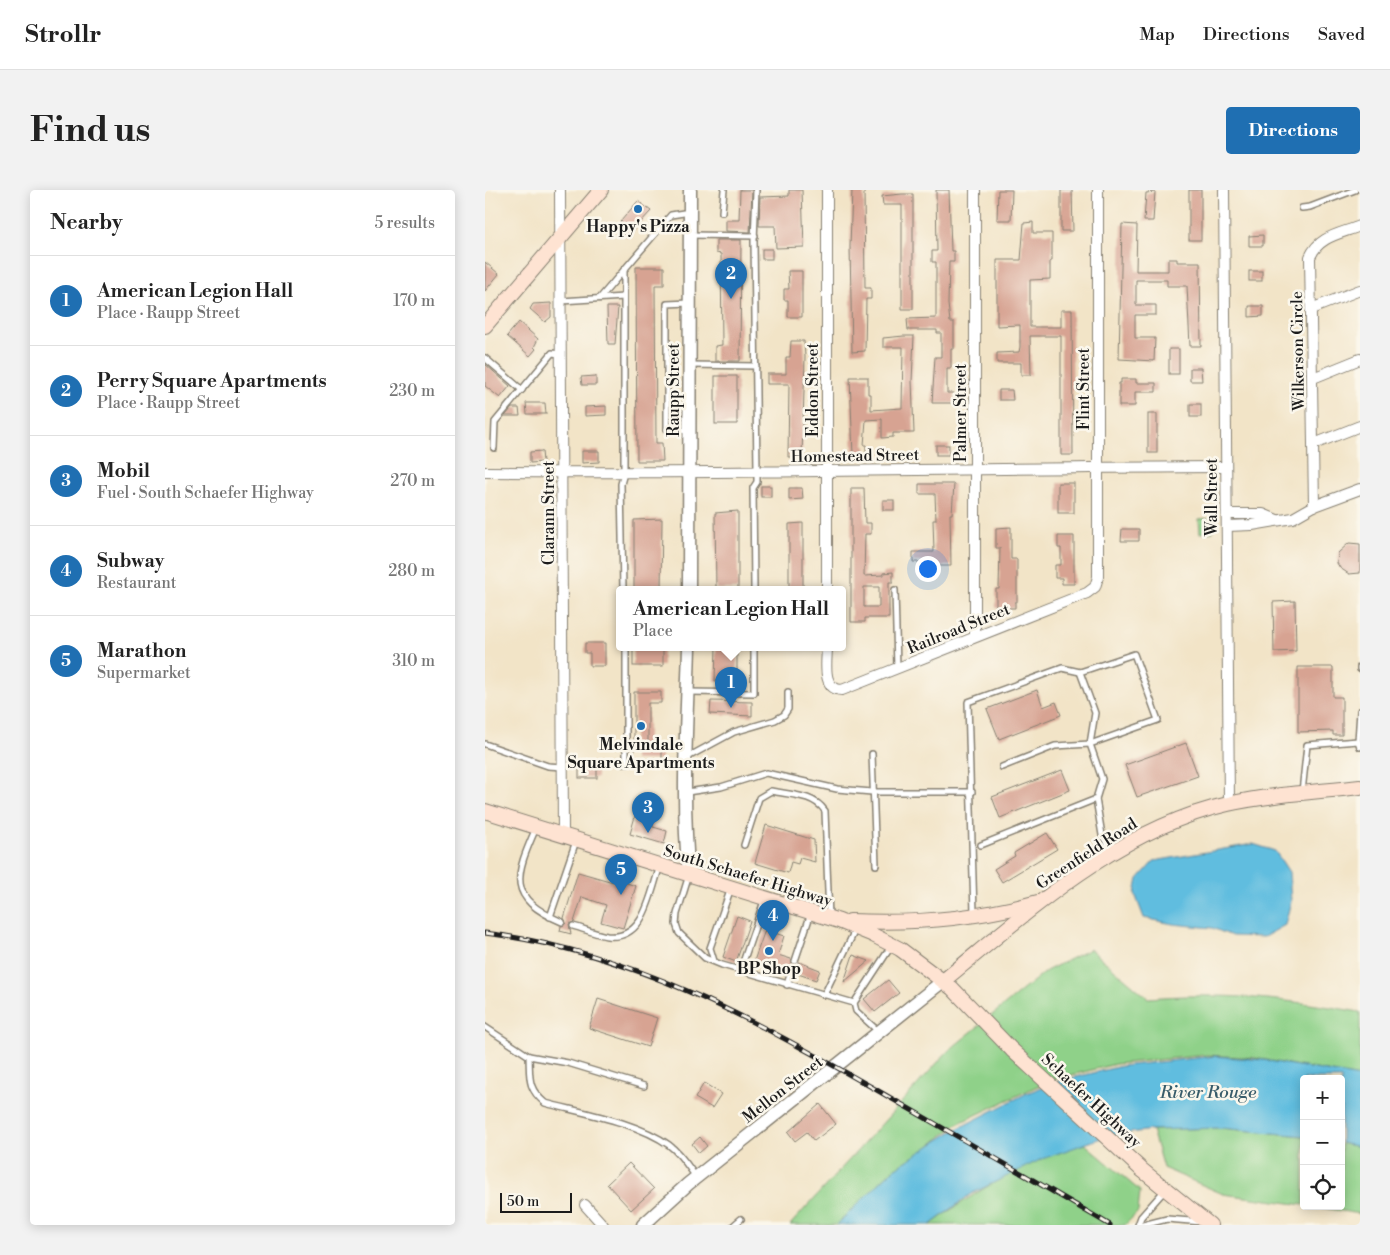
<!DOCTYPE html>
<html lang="en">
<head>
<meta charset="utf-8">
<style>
  body { margin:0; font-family:"Libre Bodoni",serif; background:#f2f2f2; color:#222 }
  .controls { position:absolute; right:15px; bottom:15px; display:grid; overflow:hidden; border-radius:5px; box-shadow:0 2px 12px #0003 }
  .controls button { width:45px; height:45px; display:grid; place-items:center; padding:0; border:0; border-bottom:1px solid #e0e0e0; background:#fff; color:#222; font:25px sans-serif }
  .scale { position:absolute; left:15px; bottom:12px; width:72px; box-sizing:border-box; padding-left:5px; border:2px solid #1c1c1c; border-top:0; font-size:14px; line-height:18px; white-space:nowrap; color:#1c1c1c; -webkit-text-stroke:4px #fbf7ec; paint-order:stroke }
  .you { position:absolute; left:442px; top:378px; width:18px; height:18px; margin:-12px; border:4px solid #fff; border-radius:50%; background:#1a73e8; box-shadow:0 0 0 8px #1a73e833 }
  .badge { display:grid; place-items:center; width:32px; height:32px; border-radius:50%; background:#1f6fb2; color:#fff; font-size:16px; font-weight:700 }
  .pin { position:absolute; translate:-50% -41px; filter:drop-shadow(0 1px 2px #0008) }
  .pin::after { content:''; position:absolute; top:26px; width:18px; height:15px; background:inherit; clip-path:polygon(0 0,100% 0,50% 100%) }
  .popup { position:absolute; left:131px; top:396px; width:230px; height:65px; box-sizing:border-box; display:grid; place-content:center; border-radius:5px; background:#fff; filter:drop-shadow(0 1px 4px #0005); font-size:16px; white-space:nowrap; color:#767676 }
  .popup b { font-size:19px; color:#222 }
  .popup::after { content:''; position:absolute; left:50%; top:100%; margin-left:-10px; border:10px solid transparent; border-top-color:#fff }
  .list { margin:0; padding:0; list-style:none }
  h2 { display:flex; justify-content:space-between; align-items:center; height:65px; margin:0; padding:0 20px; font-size:21px }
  h2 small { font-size:16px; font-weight:400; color:#767676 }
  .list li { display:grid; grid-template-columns:32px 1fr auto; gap:15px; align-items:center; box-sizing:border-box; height:90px; padding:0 20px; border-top:1px solid #e0e0e0 }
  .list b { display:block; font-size:19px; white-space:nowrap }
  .list p { margin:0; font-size:16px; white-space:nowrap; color:#767676 }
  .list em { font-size:16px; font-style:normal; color:#767676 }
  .icon { flex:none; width:28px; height:28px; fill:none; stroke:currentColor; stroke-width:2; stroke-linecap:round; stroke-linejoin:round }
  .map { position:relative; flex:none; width:875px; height:1035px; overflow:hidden; border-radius:5px }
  header { display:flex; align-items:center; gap:30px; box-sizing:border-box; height:70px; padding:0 25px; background:#fff; border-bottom:1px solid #e0e0e0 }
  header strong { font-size:24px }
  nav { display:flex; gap:28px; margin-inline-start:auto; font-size:18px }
  .intro { display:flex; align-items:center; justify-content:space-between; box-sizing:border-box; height:120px; padding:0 30px }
  h1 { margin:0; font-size:35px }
  .button { padding:12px 22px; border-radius:5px; background:#1f6fb2; color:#fff; font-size:18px; font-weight:700 }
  main { display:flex; gap:30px; padding:0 30px }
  aside { flex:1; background:#fff; border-radius:5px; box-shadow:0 2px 12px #0003 }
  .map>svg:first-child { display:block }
</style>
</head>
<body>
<header>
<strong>Strollr</strong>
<nav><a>Map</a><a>Directions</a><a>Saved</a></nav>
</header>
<div class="intro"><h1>Find us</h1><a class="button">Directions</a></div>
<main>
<aside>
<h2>Nearby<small>5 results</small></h2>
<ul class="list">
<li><span class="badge">1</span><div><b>American Legion Hall</b><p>Place · Raupp Street</p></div><em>170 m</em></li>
<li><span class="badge">2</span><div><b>Perry Square Apartments</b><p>Place · Raupp Street</p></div><em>230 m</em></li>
<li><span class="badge">3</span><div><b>Mobil</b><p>Fuel · South Schaefer Highway</p></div><em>270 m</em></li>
<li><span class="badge">4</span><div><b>Subway</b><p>Restaurant</p></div><em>280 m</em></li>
<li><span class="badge">5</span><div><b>Marathon</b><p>Supermarket</p></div><em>310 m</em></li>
</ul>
</aside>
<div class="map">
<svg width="875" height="1035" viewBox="0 0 875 1035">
  <rect width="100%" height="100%" fill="#fbf7ec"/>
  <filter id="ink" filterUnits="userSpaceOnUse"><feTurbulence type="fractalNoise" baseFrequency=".02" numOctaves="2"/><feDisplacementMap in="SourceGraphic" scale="10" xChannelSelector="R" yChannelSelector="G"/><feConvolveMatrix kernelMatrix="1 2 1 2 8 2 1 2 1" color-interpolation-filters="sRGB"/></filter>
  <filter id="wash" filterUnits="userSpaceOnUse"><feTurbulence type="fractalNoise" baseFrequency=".0096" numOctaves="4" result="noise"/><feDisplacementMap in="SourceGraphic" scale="20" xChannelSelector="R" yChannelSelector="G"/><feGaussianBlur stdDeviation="1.12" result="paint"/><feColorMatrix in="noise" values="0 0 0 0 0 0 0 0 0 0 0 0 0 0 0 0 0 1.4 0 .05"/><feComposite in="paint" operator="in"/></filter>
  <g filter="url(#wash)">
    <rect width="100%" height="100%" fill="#f2e4c7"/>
    <g fill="#8fd189" stroke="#567652">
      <path d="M728,328V342L715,343L714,329Z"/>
      <path d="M605,759L663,808C739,802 800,809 875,822V887L770,868L723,865L631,874L563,891L472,934L442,958L409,979L351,1035H305L463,861L561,781Z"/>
      <path d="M735,938L819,946V1015L738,1004L678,978L667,940Z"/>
      <path d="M599,953L655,1001L653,1022L640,1035H445C492,1000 543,970 599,953Z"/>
      <path d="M856,953L875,957V1024L826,1016H856Z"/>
    </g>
    <g fill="#61bddf" stroke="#3e6c7e">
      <path d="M768,654L790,661L804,682L806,711L800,735L779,747L747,746L727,738L688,734L659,728L650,704L653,689L669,671Z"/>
      <path d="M730,866L779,870L875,887V957L856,953V889H819V946L735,938L667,940L622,946L557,969L486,1004L445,1035H351L409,979L466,942L542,903L567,893L636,876Z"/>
    </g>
    <g id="blocks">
      <g fill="#d7a392" fill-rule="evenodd">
        <path d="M255,0H267L265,42L241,41V30H254Z"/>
        <path d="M304,0H317L319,57L291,58L290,36H274L275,7L304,6Z"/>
        <path d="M367,0H379L380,98H386V109H381L380,161L367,162L365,56Z"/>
        <path d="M451,0H464L466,61H469V72H464L463,114L465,132H469V159H466V178H462V203H469V213H447L450,167H456V143H452V140H423L422,129L451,128V72H447V61H452Z"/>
        <path d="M513,0H527L526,30H512Z"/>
        <path d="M576,0H587L588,41H576Z"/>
        <rect x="704" y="0" width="12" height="50"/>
        <path d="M670,2L668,31H659L661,3Z"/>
        <path d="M417,4H428V119H417V15H398L397,6Z"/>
        <path d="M153,11L166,21L142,47L130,38Z"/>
        <path d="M548,32V43H567V71H565V89L545,90V137H576V120H587L588,265H576V146H545L546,185H536V173H512V163L534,162L535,157V135L512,136V70H536L539,33Z"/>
        <path d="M637,34L652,35L651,81H683V69H692V72H715L716,156H705L702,96H682V90H651V115H671V125H650V148H670L669,171L634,169Z"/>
        <path d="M778,45V56H764V46Z"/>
        <path d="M231,50H256L255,171H230V156L237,155L236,64L231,63Z"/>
        <rect x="277" y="59" width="10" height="10"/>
        <path d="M0,72L14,84L0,101Z"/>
        <path d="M151,77H179V95H170L171,253H177L178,271H152Z"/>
        <path d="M303,81H317V127H303V110H299V99H304Z"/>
        <rect x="764" y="81" width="13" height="10"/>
        <path d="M66,113V127L60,132L45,119L48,114Z"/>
        <path d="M764,116H778V126L764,127Z"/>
        <path d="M122,117H133L130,154H123Z"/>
        <path d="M34,132L53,149L49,157L51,159L45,166L22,146Z"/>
        <path d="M419,146H429L427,191L429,243H408V247L397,248V229L381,230L379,255H381V266H368L365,187H383V204H386V220L417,218L418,157H398V148Z"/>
        <path d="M306,151H319L320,167L317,267H303L304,194H282V184H301V167H305Z"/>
        <rect x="684" y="159" width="10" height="25"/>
        <path d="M0,174L25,196L15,208L0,196Z"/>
        <path d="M705,178H716L717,191H705Z"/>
        <path d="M111,186V195H97L96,187Z"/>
        <rect x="230" y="186" width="22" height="48"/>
        <path d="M636,189H651V193H671V202H650V216H634V193H636Z"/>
        <path d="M514,200H527L528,210H514Z"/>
        <path d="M41,213H60L61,224H42Z"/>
        <rect x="705" y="214" width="11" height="13"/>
        <path d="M121,216V225L100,226V217Z"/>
        <path d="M27,218H34L35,226H20Z"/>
        <rect x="663" y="224" width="9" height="39"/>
        <rect x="451" y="255" width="13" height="10"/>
        <path d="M57,261L58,272L45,273V262Z"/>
        <path d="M97,261H114V272L97,273Z"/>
        <rect x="573" y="293" width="16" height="30"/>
        <path d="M434,294H469L467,324H465L466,376H449V372H428V362H449L448,330H451L450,304H434Z"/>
        <rect x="276" y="296" width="10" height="11"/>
        <path d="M304,298H317L318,309L304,310Z"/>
        <path d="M366,298H379L380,333H386V344H380L379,386L398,385V383L408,382V392H404V428H380V432H366ZM379,397H394V417H379Z"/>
        <rect x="398" y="310" width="11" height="10"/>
        <path d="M253,321V399H231L230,323Z"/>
        <path d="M177,329L176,399H149V330Z"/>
        <path d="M318,333V397L304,398V334Z"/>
        <path d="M526,337V369H532V412H530V418H511V399H514L515,358H511V338Z"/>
        <path d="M637,339H654V351H636Z"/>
        <path d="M573,346H589V394H577V388H570V375H576V358H573Z"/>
        <path d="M864,353L875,354V383L864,384L855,378L852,373L853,363Z"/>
        <path d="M810,411L811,461L789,462L788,412Z"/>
        <path d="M100,453H120V476H105V463H100Z"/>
        <rect x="148" y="457" width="30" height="19"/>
        <path d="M231,457H252V491H230Z"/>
        <path d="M813,477H848V507H857V545H848V541L813,542Z"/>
        <path d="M552,500L558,517L571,512L576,525L514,549L502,519Z"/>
        <path d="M149,502H176V513H163V558H177V570H149Z"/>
        <path d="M226,511L267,512V526L225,524Z"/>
        <path d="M701,553L713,586L652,607L640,575Z"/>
        <rect x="94" y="577" width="18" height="11"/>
        <path d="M577,580L585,600L515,628L507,607Z"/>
        <path d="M166,612L168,637L182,641L179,654L145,644L151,623L149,618Z"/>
        <path d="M281,635L329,650L330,672L315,668L313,674L306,672L303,683L270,673Z"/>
        <path d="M562,643L572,659L517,692L509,679L530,666L529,663Z"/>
        <path d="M93,682L128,692L129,689L151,696L138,738L116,732L121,715L97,707L89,732L84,734L86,744L75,741L76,736L81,733L79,728Z"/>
        <path d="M252,726L265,731L251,772L238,767Z"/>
        <path d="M280,740L299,746L293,765L306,769L308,775L314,772L335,780L331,790L310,783L308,777L302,780L269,771Z"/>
        <path d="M368,765L384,771L359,792Z"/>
        <path d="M403,790L414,803L390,822L379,809Z"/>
        <path d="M113,809L172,828L163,857L104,838Z"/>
        <path d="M219,893L236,904L227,918L210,908Z"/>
        <path d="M335,914L351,934L329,951L322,942L310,951L303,942Z"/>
        <path d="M215,947L222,956L214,963L207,954Z"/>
        <path d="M144,973L169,999L146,1020L122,994Z"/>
      </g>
    </g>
  </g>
  <g filter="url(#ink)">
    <use href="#blocks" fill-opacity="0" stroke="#878072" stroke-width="1"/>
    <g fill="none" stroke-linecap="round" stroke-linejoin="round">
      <defs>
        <g id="service">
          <path d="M817,18L825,17L870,0"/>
          <path d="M237,22L239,0"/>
          <path d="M205,45L270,46"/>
          <path d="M115,108L186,25L205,22"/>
          <path d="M76,111L139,107"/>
          <path d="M0,168L37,200"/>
          <path d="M205,175L271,176"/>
          <path d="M204,241L182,239V114L204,113"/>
          <path d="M9,258L10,232L67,163L75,164"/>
          <path d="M138,399L136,294L139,283V80"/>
          <path d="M269,399L268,298L272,292V281L269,51L271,0"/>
          <path d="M410,400L412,478"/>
          <path d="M875,477V479"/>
          <path d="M203,502L269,503V457"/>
          <path d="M873,551L875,521"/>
          <path d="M0,554L63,576L78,577"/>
          <path d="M387,564L391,675"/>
          <path d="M201,568L249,542L290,530L299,525L303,519V502"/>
          <path d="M141,574V457"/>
          <path d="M517,577L570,556L605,554L610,523L595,482"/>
          <path d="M202,602L236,597L281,583L352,599L387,602H487"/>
          <path d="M817,602L822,555L873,551L875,557"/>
          <path d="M51,638C30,686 21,708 77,732"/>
          <path d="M259,655L274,608L286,601C305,605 329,604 340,621L344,728"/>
          <path d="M496,655L611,609L617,645L626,660"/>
          <path d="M204,685L192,724L191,734L194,743L220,768L237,775L369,813"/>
          <path d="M489,723L483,512L577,478L595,482L649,464L673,530L605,554L617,589L611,609"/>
          <path d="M65,727L91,651"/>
          <path d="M88,736C99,739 111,744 122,746C160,751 165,704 175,676"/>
          <path d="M229,771L225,758L246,698"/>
          <path d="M310,771L326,723"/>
          <path d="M255,781L280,708"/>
          <path d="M302,795L306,781"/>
          <path d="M339,805L371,738"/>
          <path d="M0,837L44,866C45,888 42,898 60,913C98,923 152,932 184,955C195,963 203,976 211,987"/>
          <path d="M394,842L371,821L369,813L407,755"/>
          <path d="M44,866L83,873L159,896"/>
          <path d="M249,1035L256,1029"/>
          <path d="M653,1035L656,1027L680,1000"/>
          <path d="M658,1035L682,1029L717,1032"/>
        </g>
        <g id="minor">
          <path d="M75,0L78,645"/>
          <path d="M342,0V399"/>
          <path d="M490,0V446"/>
          <path d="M739,0L744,614"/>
          <path d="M826,119L875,100"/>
          <path d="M828,188L875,169"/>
          <path d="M829,254L875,236"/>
          <path d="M0,282C247,284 494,278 741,277"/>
          <path d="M829,316L825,67C834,46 855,44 875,36"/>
          <path d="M742,324H778L792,330"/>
          <path d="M742,336L767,335L808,328L829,316L875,299"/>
          <path d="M342,457C342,471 336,499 357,500L602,403L610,397L613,387V0"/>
          <path d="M100,1015L118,1035"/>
        </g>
        <g id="tertiary">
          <path d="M204,399L205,0"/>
          <path d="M204,457C202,532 196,609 204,684"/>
          <path d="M158,1035L203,994L458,791"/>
        </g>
        <g id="secondary">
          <path d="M0,136L116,0"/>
          <path d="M0,621L354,731L386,744L415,759L467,798L527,860L657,980L725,1035"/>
          <path d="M365,731C429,734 491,729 553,712"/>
          <path d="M458,791C543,722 632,639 743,614C786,604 832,602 875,597"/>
        </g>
      </defs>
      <use href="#service" stroke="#878072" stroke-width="8"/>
      <use href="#minor" stroke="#878072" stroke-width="12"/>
      <use href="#tertiary" stroke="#878072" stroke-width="15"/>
      <use href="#secondary" stroke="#878072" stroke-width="16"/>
      <use href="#service" stroke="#fff" stroke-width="5"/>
      <use href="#minor" stroke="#fff" stroke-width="10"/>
      <use href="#tertiary" stroke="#fff" stroke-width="12"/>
      <use href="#secondary" stroke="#fee3d2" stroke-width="14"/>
      <defs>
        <path id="rail" d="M0,743C145,761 265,828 390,899C468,944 547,989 625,1035"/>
      </defs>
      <use href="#rail" stroke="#1c1c1c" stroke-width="5"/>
      <use href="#rail" stroke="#fbf7ec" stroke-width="3" stroke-dasharray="9" stroke-linecap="butt"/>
    </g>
  </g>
  <g fill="#1f6fb2" stroke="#fbf7ec" stroke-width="2">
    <circle cx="153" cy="19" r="5"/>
    <circle cx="156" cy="536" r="5"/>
    <circle cx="284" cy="761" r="5"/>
  </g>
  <g text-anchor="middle" stroke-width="5" stroke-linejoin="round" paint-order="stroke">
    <g font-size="16" font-weight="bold" fill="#1c1c1c" stroke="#fbf7ec">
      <text x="153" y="42">Happy's Pizza</text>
      <text x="156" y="560">Melvindale<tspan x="156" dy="18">Square Apartments</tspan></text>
      <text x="284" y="784">BP Shop</text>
    </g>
    <g font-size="16" fill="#1c1c1c" stroke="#fbf7ec">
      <text transform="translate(812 161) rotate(-91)" y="6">Wilkerson Circle</text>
      <text transform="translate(598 199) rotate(-90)" y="6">Flint Street</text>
      <text transform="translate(188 200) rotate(-90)" y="6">Raupp Street</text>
      <text transform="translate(327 200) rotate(-90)" y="6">Eddon Street</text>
      <text transform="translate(475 223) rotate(-90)" y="6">Palmer Street</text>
      <text transform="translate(370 265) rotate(-1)" y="6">Homestead Street</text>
      <text transform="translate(726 307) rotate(-90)" y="6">Wall Street</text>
      <text transform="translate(63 323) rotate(-90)" y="6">Clarann Street</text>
      <text transform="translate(473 438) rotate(-22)" y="6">Railroad Street</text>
      <text transform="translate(601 663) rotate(-33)" y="6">Greenfield Road</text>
      <text transform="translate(263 685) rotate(17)" y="6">South Schaefer Highway</text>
      <text transform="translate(297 899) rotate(-38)" y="6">Mellon Street</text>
      <text transform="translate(607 910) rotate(43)" y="6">Schaefer Highway</text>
    </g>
    <g font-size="18" font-style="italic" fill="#385c6a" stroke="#fbf7ec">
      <text x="723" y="908">River Rouge</text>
    </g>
  </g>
</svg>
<div class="controls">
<button>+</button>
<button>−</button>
<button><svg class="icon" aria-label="locate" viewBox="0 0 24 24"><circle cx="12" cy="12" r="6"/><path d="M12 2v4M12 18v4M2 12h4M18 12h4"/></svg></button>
</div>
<div class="scale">50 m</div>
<div class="you"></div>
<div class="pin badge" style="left:246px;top:518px">1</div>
<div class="popup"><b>American Legion Hall</b>Place</div>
<div class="pin badge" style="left:246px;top:109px">2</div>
<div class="pin badge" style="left:163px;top:643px">3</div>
<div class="pin badge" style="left:288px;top:751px">4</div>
<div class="pin badge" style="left:136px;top:705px">5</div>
</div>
</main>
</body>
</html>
